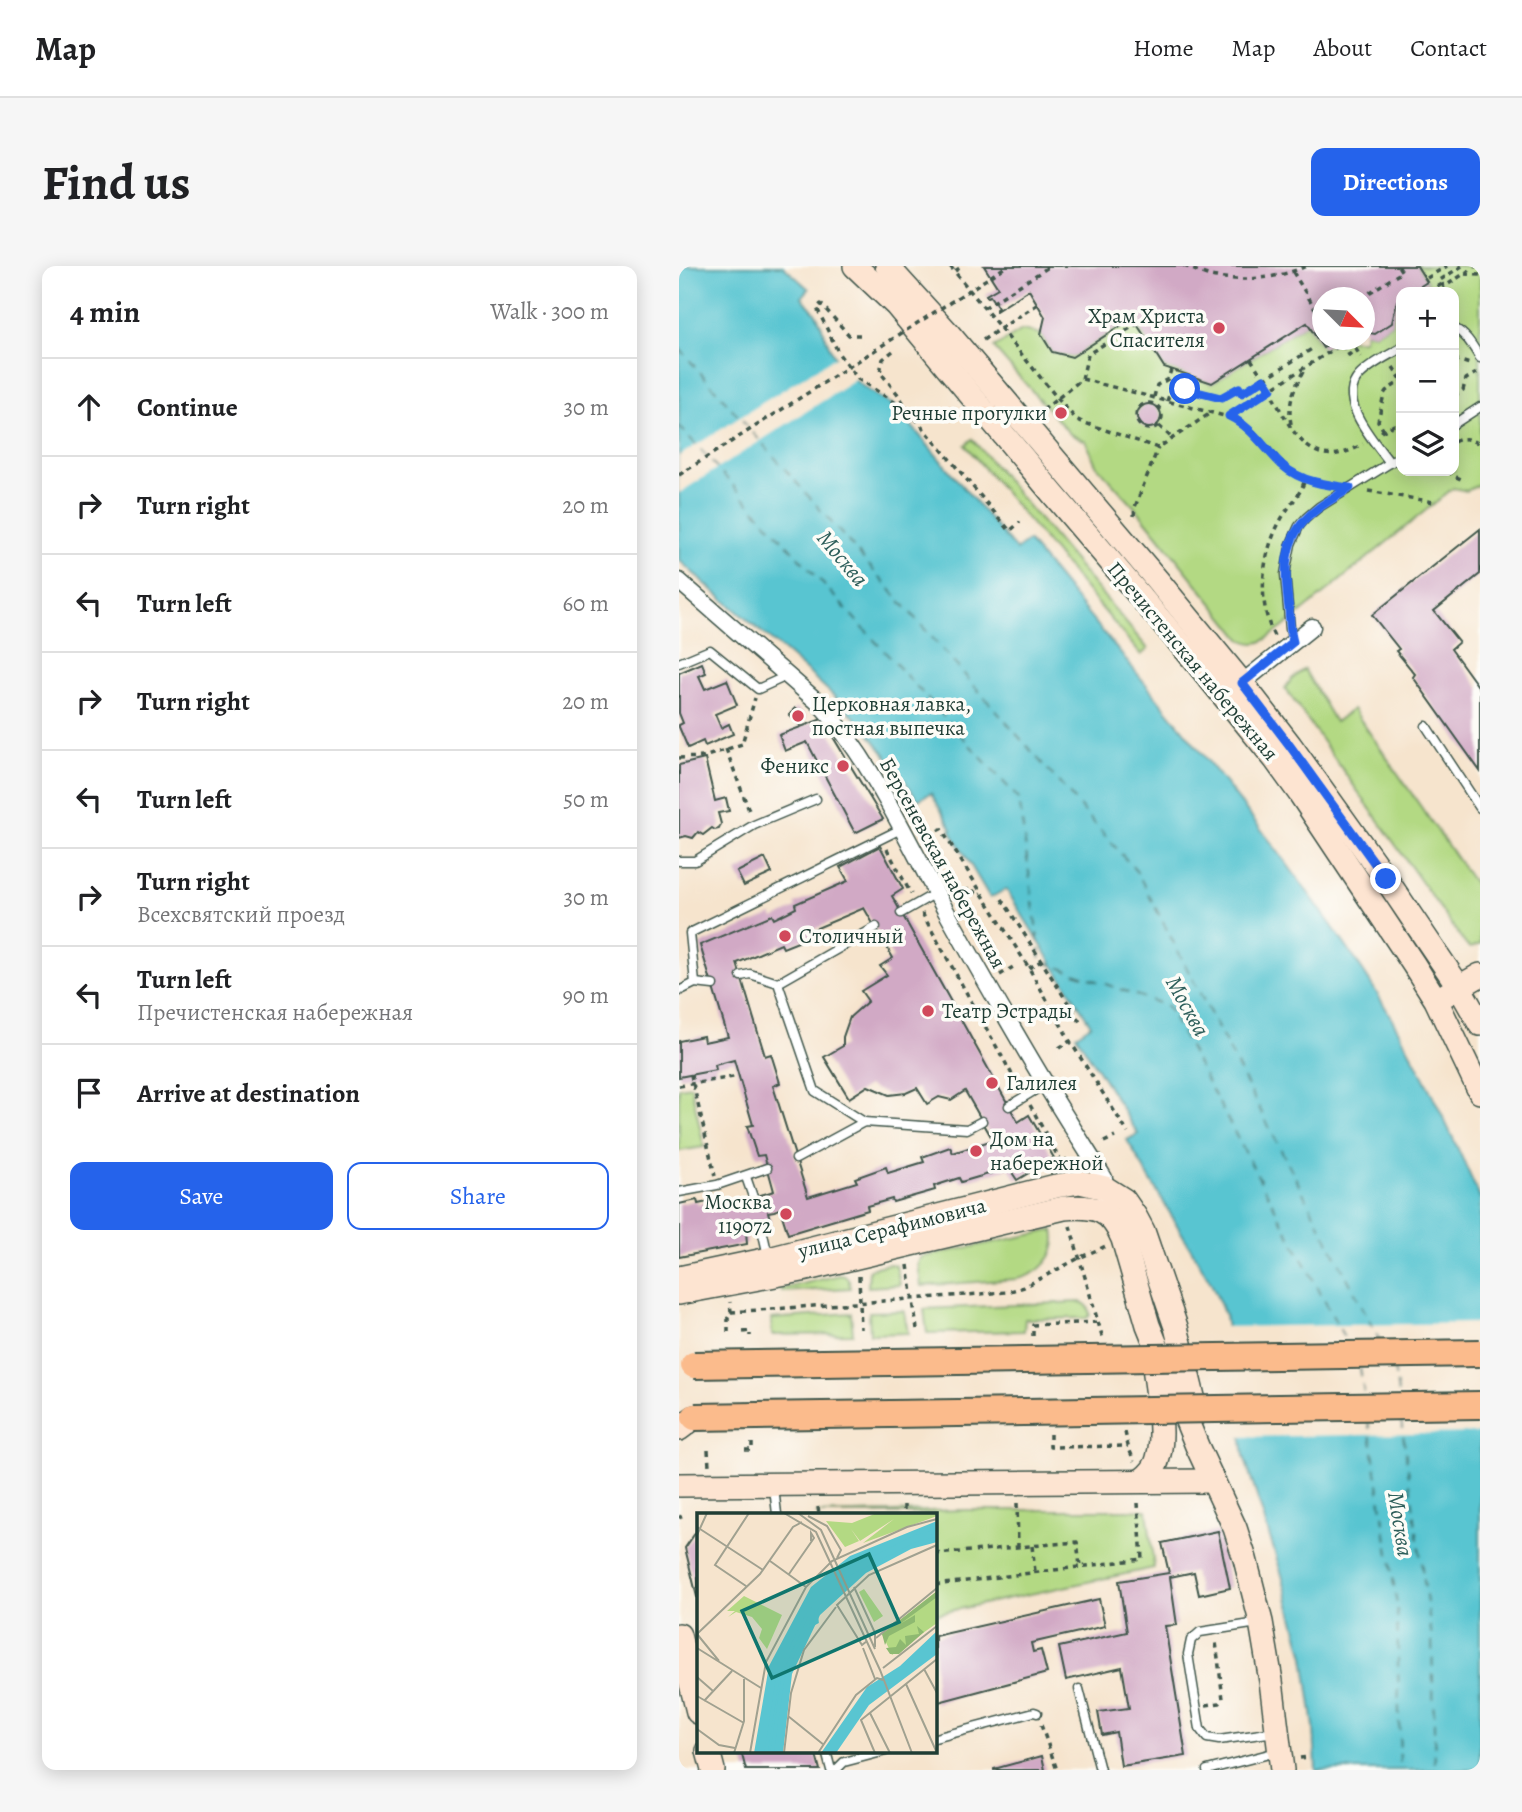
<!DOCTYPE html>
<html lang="en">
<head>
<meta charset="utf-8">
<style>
  body { margin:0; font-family:Alegreya,serif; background:#f6f6f6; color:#202124 }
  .controls { position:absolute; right:21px; top:21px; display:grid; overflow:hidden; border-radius:14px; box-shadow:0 4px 18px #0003 }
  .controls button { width:63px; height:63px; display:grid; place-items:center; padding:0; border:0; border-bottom:2px solid #e0e0e0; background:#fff; color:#202124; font:35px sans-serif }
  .compass { position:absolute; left:633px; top:21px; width:63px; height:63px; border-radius:50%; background:#fff; box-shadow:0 4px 18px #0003; rotate:114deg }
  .stop { position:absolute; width:21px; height:21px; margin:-16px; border:5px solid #2563eb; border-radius:50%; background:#fff }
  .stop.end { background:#2563eb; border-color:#fff; box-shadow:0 2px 7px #0008 }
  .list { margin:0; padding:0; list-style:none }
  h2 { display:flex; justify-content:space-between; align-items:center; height:91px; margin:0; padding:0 28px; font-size:30px }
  h2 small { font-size:23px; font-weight:400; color:#757577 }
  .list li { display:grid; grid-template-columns:46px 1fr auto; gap:21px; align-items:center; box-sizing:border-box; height:98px; padding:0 28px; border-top:2px solid #e0e0e0 }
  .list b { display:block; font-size:26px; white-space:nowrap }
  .list p { margin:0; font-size:23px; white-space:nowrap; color:#757577 }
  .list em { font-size:23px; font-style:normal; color:#757577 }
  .actions { display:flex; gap:14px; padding:21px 28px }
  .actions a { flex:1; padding:16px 0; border:2px solid #2563eb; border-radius:14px; text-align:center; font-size:24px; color:#2563eb }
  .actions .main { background:#2563eb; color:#fff }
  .icon { flex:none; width:38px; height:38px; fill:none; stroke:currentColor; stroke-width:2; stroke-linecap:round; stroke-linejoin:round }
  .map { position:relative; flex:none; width:801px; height:1504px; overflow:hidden; border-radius:14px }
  header { display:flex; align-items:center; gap:42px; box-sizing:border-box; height:98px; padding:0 35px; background:#fff; border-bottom:2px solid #e0e0e0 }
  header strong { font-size:33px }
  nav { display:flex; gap:38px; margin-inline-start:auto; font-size:24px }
  .intro { display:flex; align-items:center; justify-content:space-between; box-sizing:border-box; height:168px; padding:0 42px }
  h1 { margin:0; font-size:49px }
  .button { padding:18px 32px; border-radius:14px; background:#2563eb; color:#fff; font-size:24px; font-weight:700 }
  main { display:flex; gap:42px; padding:0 42px }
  aside { flex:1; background:#fff; border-radius:14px; box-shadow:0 4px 18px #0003 }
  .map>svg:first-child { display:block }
</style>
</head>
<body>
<header>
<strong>Map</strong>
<nav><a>Home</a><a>Map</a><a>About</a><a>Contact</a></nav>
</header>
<div class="intro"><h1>Find us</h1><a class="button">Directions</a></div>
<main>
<aside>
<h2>4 min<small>Walk · 300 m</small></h2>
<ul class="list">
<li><svg class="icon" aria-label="ahead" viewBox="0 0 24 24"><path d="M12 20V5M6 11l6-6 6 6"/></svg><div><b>Continue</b></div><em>30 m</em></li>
<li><svg class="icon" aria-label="right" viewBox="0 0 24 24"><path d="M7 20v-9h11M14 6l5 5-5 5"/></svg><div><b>Turn right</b></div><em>20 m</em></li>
<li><svg class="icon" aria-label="left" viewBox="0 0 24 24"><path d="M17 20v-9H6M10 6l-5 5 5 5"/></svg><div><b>Turn left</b></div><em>60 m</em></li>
<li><svg class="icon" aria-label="right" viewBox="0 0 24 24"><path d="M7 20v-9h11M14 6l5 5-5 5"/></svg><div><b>Turn right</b></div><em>20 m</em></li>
<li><svg class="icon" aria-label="left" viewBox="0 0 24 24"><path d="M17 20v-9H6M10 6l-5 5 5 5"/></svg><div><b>Turn left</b></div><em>50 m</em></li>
<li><svg class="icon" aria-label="right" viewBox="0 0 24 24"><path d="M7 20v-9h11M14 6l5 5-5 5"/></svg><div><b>Turn right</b><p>Всехсвятский проезд</p></div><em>30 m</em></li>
<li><svg class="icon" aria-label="left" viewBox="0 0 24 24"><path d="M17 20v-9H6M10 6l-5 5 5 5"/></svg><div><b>Turn left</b><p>Пречистенская набережная</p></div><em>90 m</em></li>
<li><svg class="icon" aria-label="arrive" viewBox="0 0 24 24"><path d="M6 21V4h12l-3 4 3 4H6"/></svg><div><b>Arrive at destination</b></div></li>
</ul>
<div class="actions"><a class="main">Save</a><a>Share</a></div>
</aside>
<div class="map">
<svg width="801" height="1504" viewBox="0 0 801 1504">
  <rect width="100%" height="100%" fill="#fdfcf7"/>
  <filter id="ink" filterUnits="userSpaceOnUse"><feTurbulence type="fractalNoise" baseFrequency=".0143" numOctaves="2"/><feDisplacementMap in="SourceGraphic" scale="14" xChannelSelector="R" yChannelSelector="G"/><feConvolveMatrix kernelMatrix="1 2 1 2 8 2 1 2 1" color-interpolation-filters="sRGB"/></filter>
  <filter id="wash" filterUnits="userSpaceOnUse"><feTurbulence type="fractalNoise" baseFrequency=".00686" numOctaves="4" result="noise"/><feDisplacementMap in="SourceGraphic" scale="28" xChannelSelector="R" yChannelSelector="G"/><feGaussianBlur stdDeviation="1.57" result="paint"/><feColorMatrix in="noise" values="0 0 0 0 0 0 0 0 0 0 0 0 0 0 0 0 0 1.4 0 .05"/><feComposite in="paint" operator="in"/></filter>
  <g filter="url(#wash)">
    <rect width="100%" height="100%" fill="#f6e4cd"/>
    <g fill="#b3d983" stroke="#698b5c" stroke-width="2">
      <path d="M738,0H801V218L788,225L774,222L603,362C588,372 580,383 562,373L460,246L417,199L407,175L391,168L315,82L343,64L362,68L373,86L393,91L454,52L485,101L533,117L628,57L644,82L657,74H685L686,66L696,68L713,57L718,35L722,32V205H775V26H732L748,16Z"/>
      <path d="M293,173L469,383L462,389L286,179Z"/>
      <path d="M625,403L656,456L674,443L801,626V678L792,682L787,679L606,422L613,413Z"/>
      <path d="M12,820L25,881L0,885V822Z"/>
      <path d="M375,964C381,989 360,1009 338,1013L242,1020L239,996L243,991Z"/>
      <path d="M210,998L217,999L221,1019L189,1021L190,1004L197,1001Z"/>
      <path d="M161,1009L166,1010L170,1014L171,1022L103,1026L102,1023Z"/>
      <path d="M401,1036C409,1038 410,1042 411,1049L408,1052L346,1053L345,1065L248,1067L245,1043Z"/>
      <path d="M225,1045L229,1067L191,1068L190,1046Z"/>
      <path d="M172,1047L174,1068L93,1069L92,1053Z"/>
      <path d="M287,1244H468L475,1302L256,1348V1248H136Z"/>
    </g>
    <path fill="#59c5d1" stroke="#3c8182" stroke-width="2" d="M0,0H104L130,23L123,31C127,37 133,42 137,48C144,60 147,76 154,88C169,113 191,127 216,140L337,284L349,275C436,381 526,487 608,598C638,639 669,680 696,724C737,791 770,861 801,932V1504H637L635,1461L625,1391L603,1309L565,1190L546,1049L532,1017L448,874L459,868L397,769L412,759L327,623L311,632L271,564L273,563L252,527L239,534C215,498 189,464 158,433C108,384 51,342 0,294Z"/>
    <g fill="#f6e4cd">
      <path d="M159,89L178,113L0,227V190Z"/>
      <path d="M801,1057V1167L559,1171L544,1061Z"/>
    </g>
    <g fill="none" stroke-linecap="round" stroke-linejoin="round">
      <g stroke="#2e5f5b" stroke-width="2" stroke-dasharray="9 7" stroke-linecap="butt">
        <path d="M0,82L458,606L701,1075"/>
        <path d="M0,160L340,533L362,695L488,740L667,1075"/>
        <path d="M681,1102L685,1127"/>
        <path d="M715,1102L719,1127"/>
        <path d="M689,1154L718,1339L721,1504"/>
        <path d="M722,1154L753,1372L756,1504"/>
      </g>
    </g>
    <g id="blocks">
      <g fill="#d1a9c5" fill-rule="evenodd">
        <path d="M305,0H738L748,16L732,26H722V32L718,35L713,57L696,68L685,66V32H643V74H657L644,82L628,57L533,117L485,101L454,52L393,91L373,86L362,68L366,51L350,24L317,45V43L319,42L311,30L308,31L307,29L319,22Z"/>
        <circle cx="470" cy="150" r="12"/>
        <path d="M801,263V308L755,345L780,376L772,383L801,423V505L734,411L736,408L717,385L720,383L693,349Z"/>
        <path d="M23,397L27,407L20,410L26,423L48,414L58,439L36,448L42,462L50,458L54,468L26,480L24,475L9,482L0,461V459L4,457L0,447V407Z"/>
        <path d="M117,442L128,451L121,459L110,449Z"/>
        <path d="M143,453L204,553L176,567L128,476L106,485L100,469Z"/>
        <path d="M26,493L36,535L47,532L50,545L39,547L42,558L40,563L36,564L33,562L24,569L19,566L14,572L7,570L0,572V499Z"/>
        <path d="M201,580L224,623L213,630L330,840L339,856L350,849L375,892L338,914L330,902L282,916L280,912L255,920L256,924L214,936L213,933L188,940L189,944L109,968L101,943L95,945L89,946L92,956L67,965L68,978L0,991V938L18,934L19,938L47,932L48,939L95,925L85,889L78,890L68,860L74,859L55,794L36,799L37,804L0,811V775L24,770L25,776L49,771L21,679L93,649L95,653L117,642L116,638L169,615L161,601ZM185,642L214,692L201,700L208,709L182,725L189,735L171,751L164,771V780L145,791L170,832L189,820L210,829L227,827L238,822L248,838L260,831L272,834L286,825L314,874L274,887L271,881L243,891L245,896L209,907L207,901L176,912L178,916L129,931L94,820L101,817L92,788L86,790L58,697L102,678L104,682L134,670L131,665Z"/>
        <path d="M86,592L93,607L65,620L58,606Z"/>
        <path d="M19,1263V1331H18L6,1282Z"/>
        <path d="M539,1265L551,1322L520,1329L515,1306L491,1311L498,1359L486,1360L507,1490L442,1500L437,1466L423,1469L419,1446L450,1442L443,1401L387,1414L380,1381L448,1366L440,1315L490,1307L483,1277Z"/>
        <path d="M420,1333L426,1360L352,1377L354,1386L362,1384L368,1407L256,1437V1370Z"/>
        <path d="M62,1485H136L141,1504H67Z"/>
        <path d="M363,1490L366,1504H315V1503Z"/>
      </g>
    </g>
  </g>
  <g filter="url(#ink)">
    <use href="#blocks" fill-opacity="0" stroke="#3f564b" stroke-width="2"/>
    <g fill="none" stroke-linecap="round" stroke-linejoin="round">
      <defs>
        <g id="lane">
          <path d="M775,62C788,69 793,79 801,92"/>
          <path d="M775,158L801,141"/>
          <path d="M711,197C696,176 657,135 680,110C691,98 709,90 722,82"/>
          <path d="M614,376L611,363L606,308L612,278L620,260L627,252L640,241L722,190"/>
          <path d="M0,397L31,384L79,423L101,413L106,408"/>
          <path d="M747,460L801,542"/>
          <path d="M0,595H16L75,559L137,533"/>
          <path d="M222,647L257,627"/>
          <path d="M62,710L71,708L99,717L136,825L185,856"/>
          <path d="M16,717L11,667L224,562"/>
          <path d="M99,717L197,661"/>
          <path d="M0,725L16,717L34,719"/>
          <path d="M330,840L366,818"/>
          <path d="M117,893L185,856L288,863L303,855"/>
          <path d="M67,911L74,931"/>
          <path d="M0,926L38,919L88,902"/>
          <path d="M82,959L89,990"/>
          <path d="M95,1222L98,1248"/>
          <path d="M579,1357L521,1366L512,1374L509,1388L521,1463L528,1472L540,1474L596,1466"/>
          <path d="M400,1423L421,1504"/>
          <path d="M256,1472L355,1446L358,1447"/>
          <path d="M147,1485L152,1504"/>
          <path d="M157,1504L165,1496L207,1485"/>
          <path d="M528,1504L598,1486"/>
        </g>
        <g id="street">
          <path d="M0,315L141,438C195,497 229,577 268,647C300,704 332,761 366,817C385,849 405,880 425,912L426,922L425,928"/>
          <path d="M563,417L633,361"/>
        </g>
        <g id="secondary">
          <path d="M176,0L217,39L374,228L518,397L596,493L622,529L735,699L757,734L801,826"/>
          <path d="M208,0L268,66L479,315L563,417L611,479L707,613L780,721L801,758"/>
          <path d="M768,728L801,709"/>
          <path d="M0,1012L90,993L377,920L401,916L426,922L445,934L456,950L464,965L497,1061L518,1147"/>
          <path d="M0,1027L123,1004L385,942C415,939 432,943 444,973L469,1059L518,1180L556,1262L566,1293L582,1356L592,1415L603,1504"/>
          <path d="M0,1163L16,1151"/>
          <path d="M463,1214C471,1208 477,1202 479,1192C487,1167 477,1120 474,1093"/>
          <path d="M0,1219L534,1215"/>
          <path d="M0,1369L19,1446"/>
          <path d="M29,1485L34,1504"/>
        </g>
      </defs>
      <use href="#lane" stroke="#3f564b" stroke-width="11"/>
      <use href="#street" stroke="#3f564b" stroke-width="19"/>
      <use href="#secondary" stroke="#3f564b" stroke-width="26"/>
      <g stroke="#3f564b" stroke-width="3.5" stroke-dasharray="5 5" stroke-linecap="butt">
        <path d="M271,0L379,133L397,153L403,156L479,182L533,146"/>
        <path d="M505,0C514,3 523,8 532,10C562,16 599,13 627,0"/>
        <path d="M783,0L761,14L765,21L797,0"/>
        <path d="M276,5L284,0"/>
        <path d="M614,6L643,54"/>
        <path d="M786,8L801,9"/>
        <path d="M748,12L768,0"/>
        <path d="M750,26L763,18"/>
        <path d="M682,32L723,6L719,0"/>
        <path d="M305,42L371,0"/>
        <path d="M181,69H170L142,38L138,42L160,88L179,113L231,146L331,265L341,256"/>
        <path d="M304,74L359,38"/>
        <path d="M671,74L682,91"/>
        <path d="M214,85L204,93L201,106L218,127L230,145"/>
        <path d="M672,87L670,89L663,78L590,124C613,163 630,210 684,178"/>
        <path d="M572,93L591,123"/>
        <path d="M775,93L791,98"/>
        <path d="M714,101L722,113"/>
        <path d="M403,113L409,88L458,58"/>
        <path d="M506,123L543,132L560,122L563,127L636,81"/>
        <path d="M775,130L784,124L787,113L801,105"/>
        <path d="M475,131L478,119L489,113L492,104"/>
        <path d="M488,135L498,106"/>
        <circle cx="470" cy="150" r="13"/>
        <path d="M364,144L403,113L549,151L559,154L576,168L610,204L626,213L651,219"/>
        <path d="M549,151L590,124"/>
        <path d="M612,158C608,136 616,121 626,102"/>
        <path d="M480,160L493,172"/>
        <path d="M705,165L699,155L705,128L707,125L722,115"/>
        <path d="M702,166L715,159L722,161"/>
        <path d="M775,176C784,171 793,172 801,179"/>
        <path d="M769,205L775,210L782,213"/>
        <path d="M689,225L755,236"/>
        <path d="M455,250L456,241L479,182"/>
        <path d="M595,370C577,333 583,285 604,250C612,237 622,228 626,213"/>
        <path d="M47,483L71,547"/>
        <path d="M0,492L25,491L63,478L76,432"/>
        <path d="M250,569L262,563L350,702L391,775L449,867"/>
        <path d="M208,583L232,628"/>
        <path d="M286,626L292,622L298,629L302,627"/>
        <path d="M323,633L403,759"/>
        <path d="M243,647L340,821"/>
        <path d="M350,702L362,695"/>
        <path d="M321,709L334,701"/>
        <path d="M380,782L391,775"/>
        <path d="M12,809L36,910"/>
        <path d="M0,820L60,810"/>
        <path d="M351,839L382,896L388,893"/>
        <path d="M425,876L436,871"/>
        <path d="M391,960L424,1073"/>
        <path d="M229,999L238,1063"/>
        <path d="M180,1010L182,1063"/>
        <path d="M52,1046L328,1026L345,1021L402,991L427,980"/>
        <path d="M49,1066V1052L52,1046L51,1036"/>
        <path d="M64,1066L71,1065V1070"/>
        <path d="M354,1070V1059L421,1056"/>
        <path d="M446,1166L449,1180L455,1195"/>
        <path d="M371,1168V1181L449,1180"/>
        <path d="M29,1184L30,1200"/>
        <path d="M66,1184H73V1177"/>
        <path d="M338,1237L339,1280"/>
        <path d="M225,1239V1248"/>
        <path d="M139,1241L140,1248"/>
        <path d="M0,1250L3,1252"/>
        <path d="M353,1280L356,1305"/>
        <path d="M256,1288L398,1276L401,1300"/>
        <path d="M256,1319L463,1293L459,1237"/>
        <path d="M527,1439L541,1437L544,1433L537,1376"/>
        <path d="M362,1459L378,1504"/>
        <path d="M621,1492L630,1491"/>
      </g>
      <use href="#lane" stroke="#fff" stroke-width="8"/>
      <use href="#street" stroke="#fff" stroke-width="16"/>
      <use href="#secondary" stroke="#fde4d1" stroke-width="23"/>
      <defs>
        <g id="primary-bridge">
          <path d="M15,1099L801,1087"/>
          <path d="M16,1151L801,1139"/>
        </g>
      </defs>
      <use href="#primary-bridge" stroke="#3f564b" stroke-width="30" stroke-linecap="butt"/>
      <path stroke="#3f564b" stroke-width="3.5" stroke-dasharray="5 5" stroke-linecap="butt" d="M0,209L328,0"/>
      <use href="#primary-bridge" stroke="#fbbb8c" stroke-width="26"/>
    </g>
  </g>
  <g fill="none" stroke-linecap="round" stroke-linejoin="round" filter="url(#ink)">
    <path stroke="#2563eb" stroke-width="9" d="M506,123L542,132L560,122L563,127L585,113L592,123L550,150C573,161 585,182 603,199C622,216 647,219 671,222C656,232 638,240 626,254C602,280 606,311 610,343C611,355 611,365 614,376L563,417L611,480L707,613"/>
  </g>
  <g fill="#d1495b" stroke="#fdfcf7" stroke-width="2.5">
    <circle cx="540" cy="62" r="7"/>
    <circle cx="382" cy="147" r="7"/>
    <circle cx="119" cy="450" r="7"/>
    <circle cx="164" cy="500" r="7"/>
    <circle cx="106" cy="670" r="7"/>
    <circle cx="249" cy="745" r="7"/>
    <circle cx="313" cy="817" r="7"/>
    <circle cx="297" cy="885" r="7"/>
    <circle cx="107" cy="948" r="7"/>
  </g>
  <g text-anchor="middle" stroke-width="7" stroke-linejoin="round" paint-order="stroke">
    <g font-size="21" fill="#1f3d34" stroke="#fdfcf7" text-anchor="start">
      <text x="526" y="57" text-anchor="end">Храм Христа<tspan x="526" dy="24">Спасителя</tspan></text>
      <text x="368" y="154" text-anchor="end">Речные прогулки</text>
      <text x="133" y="445">Церковная лавка,<tspan x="133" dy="24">постная выпечка</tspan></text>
      <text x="150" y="507" text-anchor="end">Феникс</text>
      <text x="120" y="677">Столичный</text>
      <text x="263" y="752">Театр Эстрады</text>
      <text x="327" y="824">Галилея</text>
      <text x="311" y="880">Дом на<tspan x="311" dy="24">набережной</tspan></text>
      <text x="93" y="943" text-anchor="end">Москва<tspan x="93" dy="24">119072</tspan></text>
    </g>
    <g font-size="21" fill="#1f3d34" stroke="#fdfcf7">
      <text transform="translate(514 395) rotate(50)" y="7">Пречистенская набережная</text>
      <text transform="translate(264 597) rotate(61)" y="7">Берсеневская набережная</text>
      <text transform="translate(213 962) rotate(-14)" y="7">улица Серафимовича</text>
    </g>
    <g font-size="23" font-style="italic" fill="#2e5f5b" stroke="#fdfcf7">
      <text transform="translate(164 292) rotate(50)" y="8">Москва</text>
      <text transform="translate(509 740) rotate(61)" y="8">Москва</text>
      <text transform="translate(722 1258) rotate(81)" y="8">Москва</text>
    </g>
  </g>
  <g transform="translate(18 1247)">
    <rect width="240" height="240" fill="#f6e4cd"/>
    <path d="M180,0H240V3L166,30L197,6L163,28L154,16L162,28L148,34L129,8L155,10ZM167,76L186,103L177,109L162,79ZM240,78V110L195,142L185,121ZM47,83L85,102L70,136L62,125L65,116L55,104L39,99L31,104L38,98H30Z" fill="#b3d983"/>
    <path d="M239,79L240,84L203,111L218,102V109L192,123L188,132L185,121ZM220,113L227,119L202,141H193L189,135L199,134L203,126L209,132L208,123L222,121Z" fill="#8eb971"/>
    <path d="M240,8V29L214,36L169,60L123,102L95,161L86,240H57L72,153L114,74L153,43ZM240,118V141L172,192L139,240H124L170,174L203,153Z" fill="#59c5d1"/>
    <path fill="none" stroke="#59c5d1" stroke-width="3.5" d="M145,61L218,24L240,18M148,63L219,27L240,22M69,240L81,163L109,104L139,67M75,240L86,164L107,116L120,109L119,96L139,71"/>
    <path fill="none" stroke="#a0a190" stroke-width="2" d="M87,0L119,19L183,157L215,240M101,0L124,17L178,136M111,3L130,13L144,37L140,45M0,14L66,57M0,22L10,0M73,48L109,74M92,61L117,25L114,20V28M49,73L18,52L52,0M157,74L178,120V134M0,121L63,61L96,14L105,9M0,121L22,148M179,125L240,75M170,128L165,132L140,92L172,62L240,32M0,135L64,175M166,135L178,166M186,155L240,113M227,156L240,180M0,164L16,178M209,171L240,240M0,183L47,210M7,188L35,158M173,200L193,240M91,203L127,232M0,216L22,232L38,235M37,240L47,208V166M53,240L69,149L109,74L135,48L210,14L240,6M87,240L94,180L107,137L139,94M121,240L159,182L180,165L186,167M178,240L164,207L240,146"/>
    <path fill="#0f766e" fill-opacity="0.15" stroke="#0f766e" stroke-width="3.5" d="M172,41L202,109L75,165L45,98Z"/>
    <rect width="240" height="240" fill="none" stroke="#1f3d34" stroke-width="3.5"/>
  </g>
</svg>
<div class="controls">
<button>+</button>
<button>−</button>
<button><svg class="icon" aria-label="layers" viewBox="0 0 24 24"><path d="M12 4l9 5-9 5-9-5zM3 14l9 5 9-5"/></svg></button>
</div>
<svg class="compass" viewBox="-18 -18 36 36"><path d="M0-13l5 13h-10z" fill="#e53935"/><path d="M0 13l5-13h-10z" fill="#757577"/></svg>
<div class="stop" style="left:506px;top:123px"></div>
<div class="stop end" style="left:707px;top:613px"></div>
</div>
</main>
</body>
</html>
